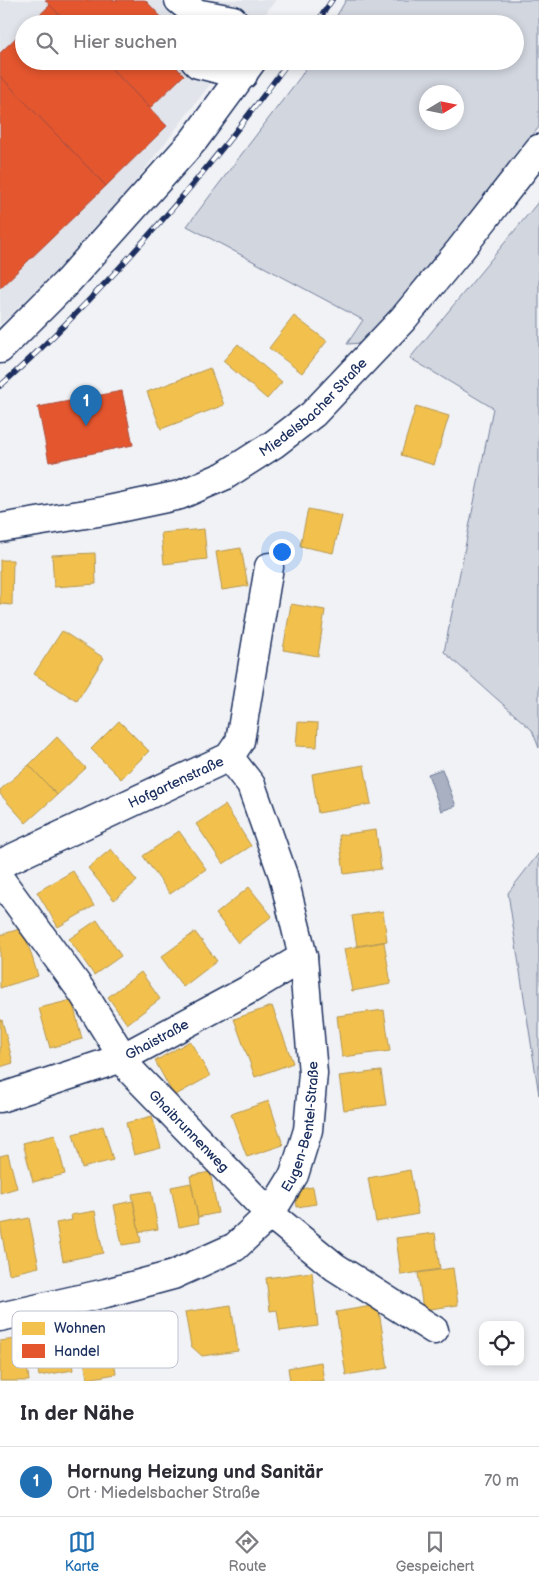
<!DOCTYPE html>
<html lang="de">
<head>
<meta charset="utf-8">
<style>
  body { margin:0; font-family:"Balsamiq Sans",sans-serif; background:#f2f2f3; color:#2b2b33 }
  .controls { position:absolute; right:15px; bottom:15px; display:grid; overflow:hidden; border-radius:10px; box-shadow:0 2px 8px #0003 }
  .controls button { width:45px; height:45px; display:grid; place-items:center; padding:0; border:0; border-bottom:1px solid #e1e1e2; background:#fff; color:#2b2b33; font:25px sans-serif }
  .compass { position:absolute; left:419px; top:85px; width:45px; height:45px; border-radius:50%; background:#fff; box-shadow:0 2px 8px #0003; rotate:80deg }
  .you { position:absolute; left:281px; top:551px; width:18px; height:18px; margin:-12px; border:4px solid #fff; border-radius:50%; background:#1a73e8; box-shadow:0 0 0 8px #1a73e833 }
  .badge { display:grid; place-items:center; width:32px; height:32px; border-radius:50%; background:#1f6fb2; color:#fff; font-size:16px; font-weight:700 }
  .pin { position:absolute; translate:-50% -41px; filter:drop-shadow(0 1px 2px #0008) }
  .pin::after { content:''; position:absolute; top:26px; width:18px; height:15px; background:inherit; clip-path:polygon(0 0,100% 0,50% 100%) }
  .list { margin:0; padding:0; list-style:none }
  h2 { display:flex; justify-content:space-between; align-items:center; height:65px; margin:0; padding:0 20px; font-size:21px }
  h2 small { font-size:16px; font-weight:400; color:#7c7c81 }
  .list li { display:grid; grid-template-columns:32px 1fr auto; gap:15px; align-items:center; box-sizing:border-box; height:70px; padding:0 20px; border-top:1px solid #e1e1e2 }
  .list b { display:block; font-size:19px; white-space:nowrap }
  .list p { margin:0; font-size:16px; white-space:nowrap; color:#7c7c81 }
  .list em { font-size:16px; font-style:normal; color:#7c7c81 }
  .icon { flex:none; width:28px; height:28px; fill:none; stroke:currentColor; stroke-width:2; stroke-linecap:round; stroke-linejoin:round }
  .map { position:relative; flex:none; width:539px; height:1381px; overflow:hidden }
  .search { position:absolute; background:#fff; box-shadow:0 2px 8px #0003; left:15px; right:15px; top:15px; height:55px; display:flex; align-items:center; gap:12px; box-sizing:border-box; padding:0 18px; border-radius:28px; color:#7c7c81; font-size:19px }
  .sheet { height:135px; background:#fff }
  nav { display:flex; justify-content:space-around; align-items:center; box-sizing:border-box; height:70px; border-top:1px solid #e1e1e2; background:#fff; font-size:14px; color:#7c7c81 }
  nav a { display:grid; justify-items:center; gap:2px }
  nav .on { color:#1f6fb2 }
  .map>svg:first-child { display:block }
</style>
</head>
<body>
<div class="map">
<svg width="539" height="1381" viewBox="0 0 539 1381">
  <rect width="100%" height="100%" fill="#f1f2f5"/>
  <filter id="ink" filterUnits="userSpaceOnUse"><feTurbulence type="fractalNoise" baseFrequency=".02" numOctaves="2"/><feDisplacementMap in="SourceGraphic" scale="10" xChannelSelector="R" yChannelSelector="G"/><feConvolveMatrix kernelMatrix="1 2 1 2 8 2 1 2 1" color-interpolation-filters="sRGB"/></filter>
  <g filter="url(#ink)">
    <path fill="#e1e4ea" d="M0,0H276L257,24H24V61H228L99,229L0,325Z"/>
    <g fill="#d2d6df" stroke="#76829e" fill-rule="evenodd">
      <path d="M346,0H539V127L457,234L363,343L347,344L363,320L187,226L301,76L310,61H515V24H332ZM426,92H456V122H426Z"/>
      <path d="M539,201V748L532,730L444,652L493,408L410,358Z"/>
      <path d="M539,853V1095L508,893Z"/>
    </g>
    <path fill="#a8b0c2" stroke="#707c9a" d="M442,769L456,806L441,811L428,774Z"/>
    <g fill="#f2c14e" stroke="#b29553">
      <path d="M294,316L327,341L302,373L269,348Z"/>
      <path d="M238,344L282,382L267,399L223,361Z"/>
      <path d="M210,368L224,405L161,429L147,392Z"/>
      <path d="M416,406L449,416L434,465L401,455Z"/>
      <path d="M308,509L342,516L333,553L300,546Z"/>
      <path d="M204,529L207,559L164,564L161,533Z"/>
      <path d="M241,548L248,586L222,590L216,552Z"/>
      <path d="M95,553L96,584L54,587L52,555Z"/>
      <path d="M0,560H13L12,605L0,604Z"/>
      <path d="M291,604L325,610L318,656L283,650Z"/>
      <path d="M62,631L104,658L77,701L34,674Z"/>
      <path d="M119,721L149,751L121,779L91,749Z"/>
      <path d="M298,722L318,723L317,747L296,746Z"/>
      <path d="M57,737L86,768L57,795L29,765Z"/>
      <path d="M29,765L57,795L26,823L0,794V790Z"/>
      <path d="M364,765L371,804L318,813L312,774Z"/>
      <path d="M225,805L251,846L223,864L196,824Z"/>
      <path d="M376,830L381,869L344,874L339,835Z"/>
      <path d="M179,831L206,869L170,894L143,856Z"/>
      <path d="M111,849L137,881L114,900L88,868Z"/>
      <path d="M73,871L94,906L58,927L37,892Z"/>
      <path d="M249,887L272,916L238,943L216,914Z"/>
      <path d="M383,911L387,941L357,946L352,916Z"/>
      <path d="M97,920L121,956L94,975L69,939Z"/>
      <path d="M23,928L38,976L0,988V935Z"/>
      <path d="M195,932L217,961L183,987L161,957Z"/>
      <path d="M384,942L391,984L352,991L344,949Z"/>
      <path d="M141,972L160,999L127,1024L108,997Z"/>
      <path d="M72,1000L82,1039L50,1048L39,1008Z"/>
      <path d="M272,1006L293,1063L255,1077L234,1019Z"/>
      <path d="M384,1010L390,1051L342,1057L337,1016Z"/>
      <path d="M0,1020H2L13,1063L0,1067Z"/>
      <path d="M190,1041L210,1076L174,1096L155,1061Z"/>
      <path d="M381,1071L386,1105L344,1110L339,1076Z"/>
      <path d="M269,1101L283,1145L247,1157L231,1114Z"/>
      <path d="M152,1116L161,1148L134,1155L126,1123Z"/>
      <path d="M103,1126L113,1160L82,1168L73,1134Z"/>
      <path d="M55,1135L65,1174L33,1182L23,1143Z"/>
      <path d="M8,1154L17,1188L0,1193V1156Z"/>
      <path d="M410,1170L418,1214L376,1222L368,1178Z"/>
      <path d="M210,1172L218,1213L198,1217L190,1176Z"/>
      <path d="M191,1183L199,1223L179,1227L171,1187Z"/>
      <path d="M313,1187L316,1204L297,1207L295,1190Z"/>
      <path d="M151,1191L158,1229L139,1232L132,1194Z"/>
      <path d="M133,1201L141,1242L122,1245L114,1205Z"/>
      <path d="M95,1211L103,1253L63,1261L56,1223L72,1220L71,1215Z"/>
      <path d="M29,1218L39,1267L9,1274L0,1224Z"/>
      <path d="M435,1233L440,1269L401,1275L396,1238Z"/>
      <path d="M453,1268L458,1305L423,1310L418,1273Z"/>
      <path d="M312,1272L318,1326L280,1331L277,1310L270,1311L266,1278Z"/>
      <path d="M231,1305L238,1351L202,1356L191,1346L185,1312Z"/>
      <path d="M378,1305L388,1368L346,1375L336,1312Z"/>
      <path d="M67,1329L73,1370L39,1376L34,1344L40,1343L38,1333Z"/>
      <path d="M110,1334L116,1374L87,1379L81,1342L97,1340L96,1336Z"/>
      <path d="M24,1338L29,1381H0V1341Z"/>
      <path d="M321,1362L324,1381H290L288,1368Z"/>
    </g>
    <g fill="#e4572e" stroke="#a84b3c">
      <path d="M45,0H145L168,24H68Z"/>
      <path d="M50,5L68,24H30Z"/>
      <path d="M24,30V61H104L167,126L106,186L0,76V53Z"/>
      <path d="M104,61H170L184,75L150,108Z"/>
      <path d="M0,76L106,186L0,288Z"/>
      <path d="M122,391L133,445L49,462L38,407Z"/>
    </g>
    <g fill="none" stroke-linecap="round" stroke-linejoin="round">
      <defs>
        <g id="minor">
          <path d="M179,0L195,13L233,20L236,24"/>
          <path d="M195,61L198,64L243,75"/>
          <path d="M0,349L68,281L194,140L252,61"/>
          <path id="s1" d="M0,528L104,511L180,495L224,476L274,444L313,414L403,319L460,250L539,149"/>
          <path id="s2" d="M0,864L229,757L240,741L269,567"/>
          <path id="s3" d="M0,879L83,993L132,1072L270,1214L335,1267L434,1330"/>
          <path id="s4" d="M0,1098L122,1058L250,989L303,957"/>
          <path id="s5" d="M0,1317L106,1293L173,1275L235,1247L270,1214L294,1175L308,1130L313,1073L303,957L283,875L251,785L229,757"/>
        </g>
      </defs>
      <use href="#minor" stroke="#1b2f5e" stroke-width="31"/>
      <use href="#minor" stroke="#fff" stroke-width="28"/>
      <defs>
        <g id="rail">
          <path d="M316,24L332,0"/>
          <path d="M0,386C31,359 61,329 90,299C162,224 228,145 289,61"/>
        </g>
      </defs>
      <use href="#rail" stroke="#1b2f5e" stroke-width="5.5"/>
      <use href="#rail" stroke="#fff" stroke-width="4" stroke-dasharray="11" stroke-linecap="butt"/>
    </g>
  </g>
  <g text-anchor="middle" stroke-width="5" stroke-linejoin="round" paint-order="stroke">
    <g font-size="14" fill="#1b2f5e" stroke="#fff">
      <text dy="5" stroke="none"><textPath href="#s1" startOffset="344">Miedelsbacher Straße</textPath></text>
      <text dy="5" stroke="none"><textPath href="#s2" startOffset="194">Hofgartenstraße</textPath></text>
      <text dy="5" stroke="none"><textPath href="#s4" startOffset="168">Ghaistraße</textPath></text>
      <text dy="5" stroke="none"><textPath href="#s5" startOffset="389">Eugen-Bentel-Straße</textPath></text>
      <text dy="5" stroke="none"><textPath href="#s3" startOffset="316">Ghaibrunnenweg</textPath></text>
    </g>
  </g>
  <rect x="12" y="1311" width="166" height="57" rx="8" fill="#fff" stroke="#bbc1cf" stroke-width="1"/>
  <rect x="22" y="1322" width="23" height="13" fill="#f2c14e"/>
  <rect x="22" y="1344" width="23" height="14" fill="#e4572e"/>
  <g font-size="14" fill="#1b2f5e">
    <text x="54" y="1333">Wohnen</text>
    <text x="54" y="1356">Handel</text>
  </g>
</svg>
<div class="controls">
<button><svg class="icon" aria-label="locate" viewBox="0 0 24 24"><circle cx="12" cy="12" r="6"/><path d="M12 2v4M12 18v4M2 12h4M18 12h4"/></svg></button>
</div>
<svg class="compass" viewBox="-18 -18 36 36"><path d="M0-13l5 13h-10z" fill="#e53935"/><path d="M0 13l5-13h-10z" fill="#7c7c81"/></svg>
<div class="you"></div>
<div class="pin badge" style="left:86px;top:426px">1</div>
<div class="search"><svg class="icon" aria-label="search" viewBox="0 0 24 24"><circle cx="10" cy="10" r="6"/><path d="M15 15l6 6"/></svg>Hier suchen</div>
</div>
<section class="sheet">
<h2>In der Nähe<small></small></h2>
<ul class="list">
<li><span class="badge">1</span><div><b>Hornung Heizung und Sanitär</b><p>Ort · Miedelsbacher Straße</p></div><em>70 m</em></li>
</ul>
</section>
<nav>
<a class="on"><svg class="icon" aria-label="map" viewBox="0 0 24 24"><path d="M3 6l6-2 6 2 6-2v14l-6 2-6-2-6 2zM9 4v14M15 6v14"/></svg>Karte</a>
<a><svg class="icon" aria-label="directions" viewBox="0 0 24 24"><path d="M12 3l9 9-9 9-9-9zM9 14v-3h6M13 9l2 2-2 2"/></svg>Route</a>
<a><svg class="icon" aria-label="saved" viewBox="0 0 24 24"><path d="M7 4h10v16l-5-4-5 4z"/></svg>Gespeichert</a>
</nav>
</body>
</html>
